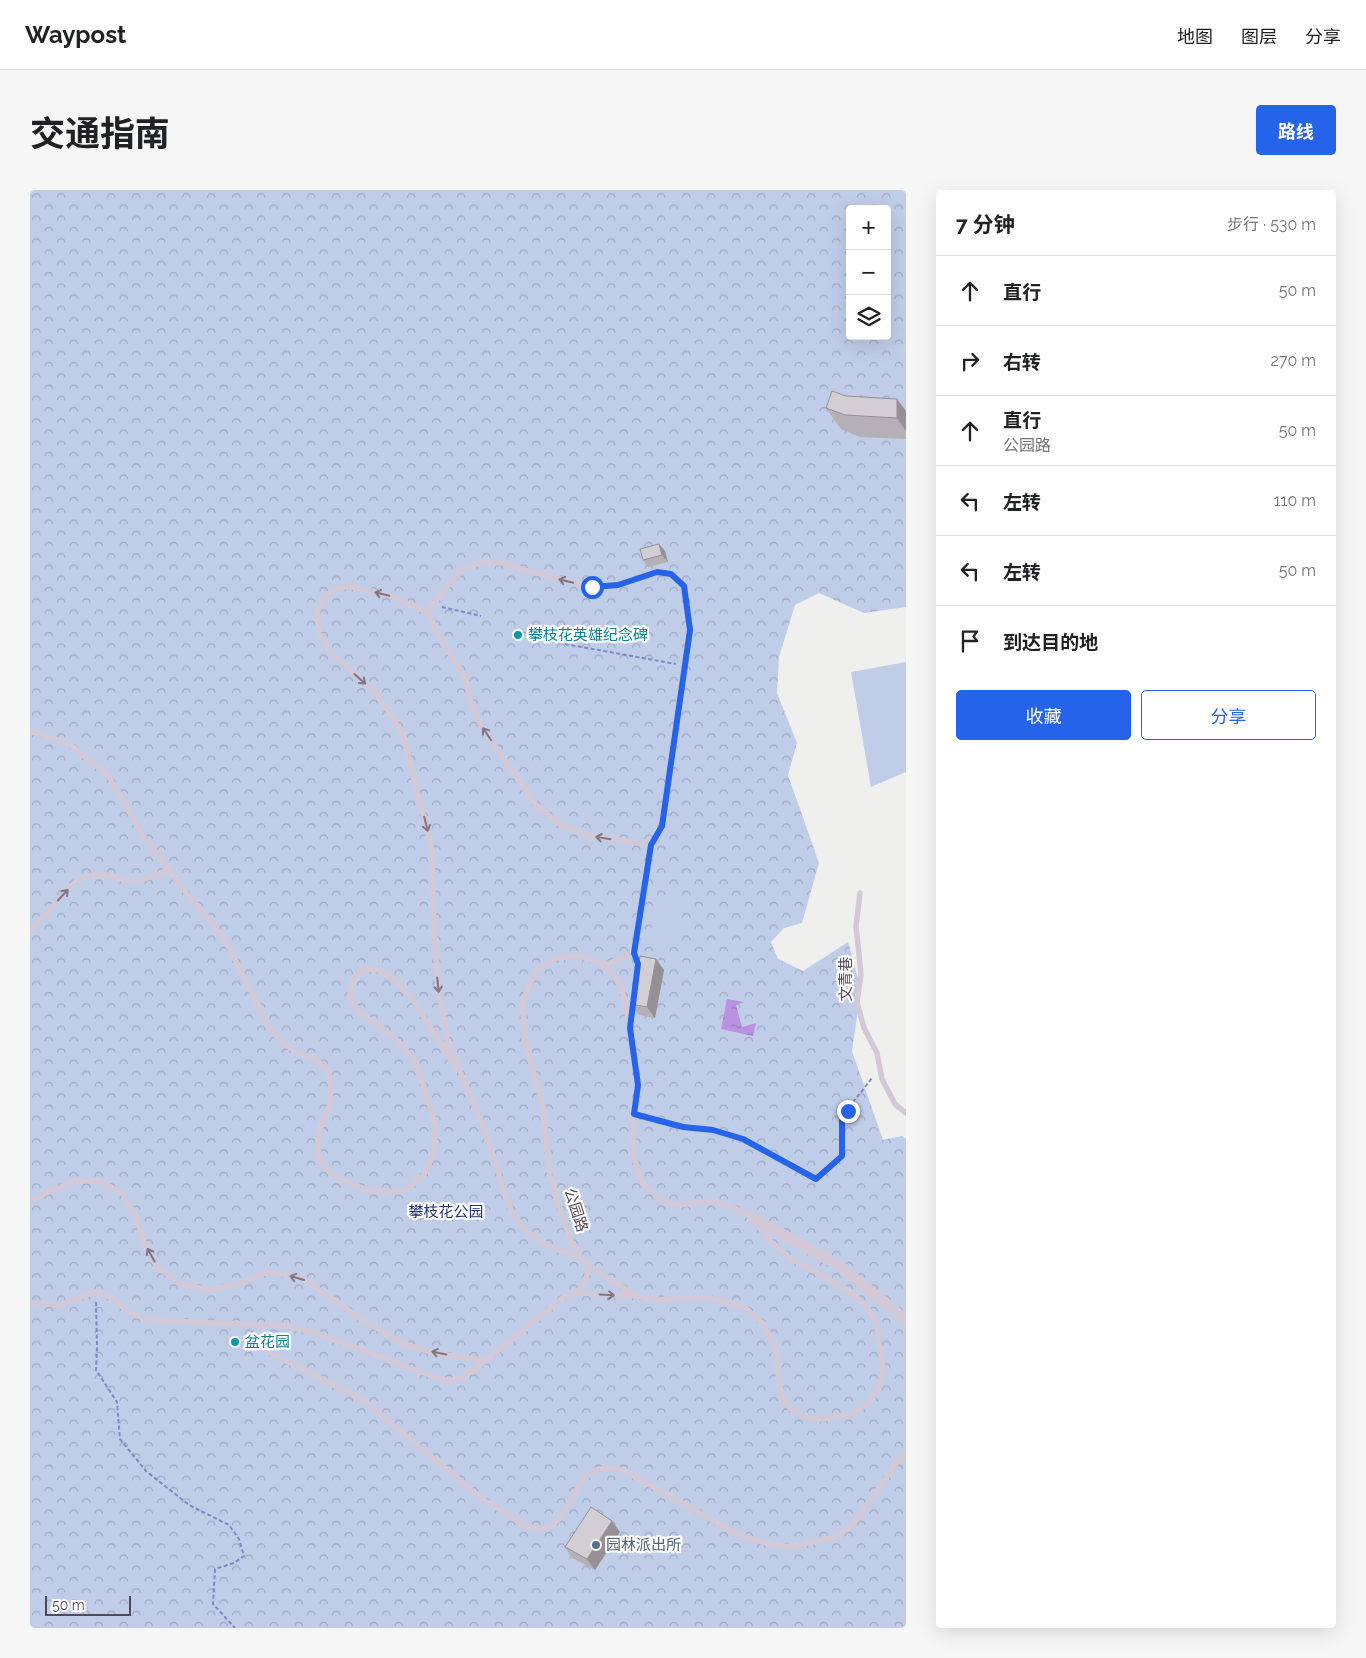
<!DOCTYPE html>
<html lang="zh">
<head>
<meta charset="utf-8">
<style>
  body { margin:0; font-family:Raleway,"Noto Sans SC",sans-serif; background:#f6f6f6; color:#202124 }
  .controls { position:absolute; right:15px; top:15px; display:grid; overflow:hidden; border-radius:5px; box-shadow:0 5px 20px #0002 }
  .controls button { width:45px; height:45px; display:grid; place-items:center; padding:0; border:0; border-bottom:1px solid #e0e0e0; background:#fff; color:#202124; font:25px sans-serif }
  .scale { position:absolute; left:15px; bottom:12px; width:86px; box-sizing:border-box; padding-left:5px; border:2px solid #554858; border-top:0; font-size:14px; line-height:18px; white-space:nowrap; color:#554858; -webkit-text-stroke:4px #fff; paint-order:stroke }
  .stop { position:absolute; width:15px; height:15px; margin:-11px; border:4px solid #2563eb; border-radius:50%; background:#fff }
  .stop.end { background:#2563eb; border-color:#fff; box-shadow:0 1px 5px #0008 }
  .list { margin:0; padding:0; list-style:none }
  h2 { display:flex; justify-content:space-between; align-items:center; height:65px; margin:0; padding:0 20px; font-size:21px }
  h2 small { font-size:16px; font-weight:400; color:#757577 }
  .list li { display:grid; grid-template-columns:32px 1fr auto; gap:15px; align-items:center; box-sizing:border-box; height:70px; padding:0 20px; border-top:1px solid #e0e0e0 }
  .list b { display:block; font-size:19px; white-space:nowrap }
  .list p { margin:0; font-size:16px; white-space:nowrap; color:#757577 }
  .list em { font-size:16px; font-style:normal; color:#757577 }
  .actions { display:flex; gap:10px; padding:15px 20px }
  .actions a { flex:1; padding:11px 0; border:1px solid #2563eb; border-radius:5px; text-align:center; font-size:18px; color:#2563eb }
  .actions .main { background:#2563eb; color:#fff }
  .icon { flex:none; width:28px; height:28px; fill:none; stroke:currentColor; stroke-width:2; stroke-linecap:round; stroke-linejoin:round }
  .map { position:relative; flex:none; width:876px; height:1438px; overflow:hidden; border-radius:5px }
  header { display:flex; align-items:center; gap:30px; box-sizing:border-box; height:70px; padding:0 25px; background:#fff; border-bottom:1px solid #e0e0e0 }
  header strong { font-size:24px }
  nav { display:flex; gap:28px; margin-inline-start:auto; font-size:18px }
  .intro { display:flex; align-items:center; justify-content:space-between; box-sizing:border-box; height:120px; padding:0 30px }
  h1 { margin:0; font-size:35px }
  .button { padding:12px 22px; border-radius:5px; background:#2563eb; color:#fff; font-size:18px; font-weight:700 }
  main { display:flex; gap:30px; padding:0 30px }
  aside { flex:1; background:#fff; border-radius:5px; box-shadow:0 5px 20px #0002 }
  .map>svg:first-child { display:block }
</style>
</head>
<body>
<header>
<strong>Waypost</strong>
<nav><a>地图</a><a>图层</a><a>分享</a></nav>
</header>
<div class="intro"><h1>交通指南</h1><a class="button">路线</a></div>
<main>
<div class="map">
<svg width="876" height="1438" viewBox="0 0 876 1438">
  <defs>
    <pattern id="forest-crowns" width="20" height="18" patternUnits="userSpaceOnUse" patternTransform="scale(1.25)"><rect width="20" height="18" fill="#c0cde9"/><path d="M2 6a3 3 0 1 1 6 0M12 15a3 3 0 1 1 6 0" fill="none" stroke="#9fa8c0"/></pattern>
    <pattern id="water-ripples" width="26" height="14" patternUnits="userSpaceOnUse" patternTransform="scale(1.25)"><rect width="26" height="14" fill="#ba92e1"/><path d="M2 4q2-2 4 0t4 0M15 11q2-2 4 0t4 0" fill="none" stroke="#9a79b9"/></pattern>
  </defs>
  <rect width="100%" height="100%" fill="#eff0ed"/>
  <path fill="url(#forest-crowns)" fill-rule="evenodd" d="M0,0H876V417L834,423L789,403L765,415L749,467L747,503L767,553L758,585L789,673L772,733L754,738L741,752L748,769L773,781L818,752L831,799L822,861L853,950L872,946L876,949V1438H0ZM820,19H857V146H820Z"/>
  <g fill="#c0cde9">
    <path d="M876,472V582L841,597L821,482Z"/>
    <path d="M629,704L655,709L645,757L619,752Z"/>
  </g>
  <path fill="url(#water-ripples)" d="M697,809L714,812L706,815L712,837L726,833L723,846L691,839Z"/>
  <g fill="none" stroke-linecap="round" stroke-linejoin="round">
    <g stroke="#7c89c3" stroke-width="2" stroke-dasharray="4 2.5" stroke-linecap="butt">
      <path d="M412,417L451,426"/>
      <path d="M535,454L646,474"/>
      <path d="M611,926L653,937L683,940L713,949L786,989L812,966V931L824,911L842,888"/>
      <path d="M66,1112L67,1157L66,1180L87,1212L90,1249L116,1281L159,1315L199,1335L209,1349L214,1366L204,1373L185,1379L183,1414L205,1438"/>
    </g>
    <g stroke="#d3c8d6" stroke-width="5.5">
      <path d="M397,422L418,395L434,379L454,372L473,373L490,379L562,397L589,395L627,382L641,384L654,396L659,440L632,636L621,655L604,763L608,774L606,788"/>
      <path d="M0,541L38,553L78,585L112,644L153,699L194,748L238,835L251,852L266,862L285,869L298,880L301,897L300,914L292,933L288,948V965L295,977L308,989L335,999L357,1003L376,999L393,986L403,964L406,936L386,872L364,847L328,821L320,805L323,789L334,780L347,779L366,790L384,811L425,877"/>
      <path d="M830,703L826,736L831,784L827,812L834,838L847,863L852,889L865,914L876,923"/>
      <path d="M0,741L45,692L58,686L76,685L98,691L112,690L139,680"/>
      <path d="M551,766L575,775L591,795L600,838L608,895L603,932V965L613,993L631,1010L647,1015L684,1011L704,1018L723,1028L740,1051L760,1068L811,1096L835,1114L847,1134L853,1181L848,1199L838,1214L821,1224L790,1229L772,1226L761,1219L752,1207L744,1157L735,1135L714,1117L681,1108H657L627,1110L607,1106L573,1085L552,1070L540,1050L520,986L513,917L494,846L493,810L506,781L526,768Z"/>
      <path d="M575,775L604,763"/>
      <path d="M600,833L603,810"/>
      <path d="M0,1010L44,991H70L93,1004L106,1027L114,1053L127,1077L151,1094L179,1100L206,1095L237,1082L270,1087L330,1128L371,1153L404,1163L457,1171"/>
      <path d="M551,1069L517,1055L495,1040L481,1021L452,933L418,853L408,799L403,717L402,660L373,545L348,505L300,462L288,441L287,422L293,409L304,399L318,396L361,406L397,422L415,456L436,488L440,509L450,534L506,615L532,636L556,645L621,655"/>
      <path d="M547,1103L556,1090L559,1075"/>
      <path d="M0,1113L30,1115L65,1102L83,1108L99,1123L121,1130L255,1136L283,1142L413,1190H426L444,1180L534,1107L547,1103L606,1106"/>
      <path d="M231,1134L233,1152L241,1163L333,1210L451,1308L494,1335L508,1339L521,1336L529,1329L554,1288L566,1280L580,1278L595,1281L707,1344L735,1353L761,1357L809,1346L826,1331L867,1272L876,1263"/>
    </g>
    <path stroke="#d3c8d6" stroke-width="11" d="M723,1028L808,1075L876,1130"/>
  </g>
  <g fill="#b5b0b6">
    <path d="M816,206L876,221V249L830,247L811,239L796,218Z"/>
    <path d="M629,354L635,361L638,372L618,377L613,370Z"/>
    <path d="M626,769L634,780L625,828L609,825L601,814Z"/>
    <path d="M590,1342L565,1380L542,1368L535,1357Z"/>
  </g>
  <g fill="#949094">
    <path d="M867,209L876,221V241L867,228Z"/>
    <path d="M629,354L635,361L638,372L632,365Z"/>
    <path d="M626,769L634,780L625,828L617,817Z"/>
    <path d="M582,1331L590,1342L565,1380L557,1369Z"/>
  </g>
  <g fill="#d3cdd4" stroke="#949094">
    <path d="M802,201L816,206L867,209V228L815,225L796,218Z"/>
    <path d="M629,354L632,365L613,370L610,359Z"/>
    <path d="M610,766L626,769L617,817L601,814Z"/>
    <path d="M561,1317L582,1331L557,1369L535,1357Z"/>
  </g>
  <defs><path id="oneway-shaft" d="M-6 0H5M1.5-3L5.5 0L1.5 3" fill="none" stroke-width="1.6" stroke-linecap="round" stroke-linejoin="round" transform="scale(1.25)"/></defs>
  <g stroke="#817584">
    <use href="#oneway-shaft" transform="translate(536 391) rotate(-166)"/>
    <use href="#oneway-shaft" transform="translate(352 404) rotate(-166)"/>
    <use href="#oneway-shaft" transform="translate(330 489) rotate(42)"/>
    <use href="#oneway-shaft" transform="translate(457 544) rotate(-124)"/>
    <use href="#oneway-shaft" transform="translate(396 634) rotate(76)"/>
    <use href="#oneway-shaft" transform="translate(573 648) rotate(-171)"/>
    <use href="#oneway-shaft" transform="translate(33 705) rotate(-47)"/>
    <use href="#oneway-shaft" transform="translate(408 795) rotate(84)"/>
    <use href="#oneway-shaft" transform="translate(121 1065) rotate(-119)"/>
    <use href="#oneway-shaft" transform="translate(267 1088) rotate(-164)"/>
    <use href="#oneway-shaft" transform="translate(577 1105) rotate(3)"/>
    <use href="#oneway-shaft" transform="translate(409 1163) rotate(-169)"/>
  </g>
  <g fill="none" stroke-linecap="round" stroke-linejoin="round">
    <path stroke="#2563eb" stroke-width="6" d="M562,397L588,395L627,382L641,384L654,396L660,440L632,636L621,655L604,763L608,774L600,838L608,895L604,924L653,937L683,940L713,949L786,989L812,966V931L818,921"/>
  </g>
  <g fill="#0f9aa8" stroke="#fff" stroke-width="2">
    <circle cx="488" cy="445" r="5"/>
    <circle cx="205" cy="1152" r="5"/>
  </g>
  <circle fill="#5c6f8a" stroke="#fff" stroke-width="2" cx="566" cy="1355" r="5"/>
  <g text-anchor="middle" stroke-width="4.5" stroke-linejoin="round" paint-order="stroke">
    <g font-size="15" fill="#0d838f" stroke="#fff" text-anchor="start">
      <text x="498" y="450">攀枝花英雄纪念碑</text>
      <text x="215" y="1157">盆花园</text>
    </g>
    <g font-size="15" fill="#554858" stroke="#fff">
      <text transform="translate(816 789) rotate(-90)" y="5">文青巷</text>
      <text transform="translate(546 1020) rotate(72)" y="5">公园路</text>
    </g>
    <g font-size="15" fill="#213171" stroke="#fff">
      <text x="416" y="1027">攀枝花公园</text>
    </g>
    <g font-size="15" fill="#4e5e75" stroke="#fff" text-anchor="start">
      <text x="576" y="1360">园林派出所</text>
    </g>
  </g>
</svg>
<div class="controls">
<button>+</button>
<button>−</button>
<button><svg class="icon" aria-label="layers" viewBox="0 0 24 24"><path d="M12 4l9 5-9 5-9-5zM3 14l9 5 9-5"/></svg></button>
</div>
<div class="scale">50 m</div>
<div class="stop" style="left:562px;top:397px"></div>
<div class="stop end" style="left:818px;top:921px"></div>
</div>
<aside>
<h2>7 分钟<small>步行 · 530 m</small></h2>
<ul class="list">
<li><svg class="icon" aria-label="ahead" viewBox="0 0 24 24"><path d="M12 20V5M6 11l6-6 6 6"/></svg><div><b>直行</b></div><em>50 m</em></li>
<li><svg class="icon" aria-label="right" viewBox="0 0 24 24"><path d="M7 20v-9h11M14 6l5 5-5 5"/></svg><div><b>右转</b></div><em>270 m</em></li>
<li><svg class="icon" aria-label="ahead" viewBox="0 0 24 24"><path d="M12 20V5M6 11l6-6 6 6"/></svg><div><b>直行</b><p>公园路</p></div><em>50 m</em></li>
<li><svg class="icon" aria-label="left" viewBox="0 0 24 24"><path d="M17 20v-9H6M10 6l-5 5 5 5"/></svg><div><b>左转</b></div><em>110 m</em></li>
<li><svg class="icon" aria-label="left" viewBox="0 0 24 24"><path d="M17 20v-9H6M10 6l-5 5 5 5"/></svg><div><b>左转</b></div><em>50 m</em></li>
<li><svg class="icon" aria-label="arrive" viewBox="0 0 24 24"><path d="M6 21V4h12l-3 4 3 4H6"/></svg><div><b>到达目的地</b></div></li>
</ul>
<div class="actions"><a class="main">收藏</a><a>分享</a></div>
</aside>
</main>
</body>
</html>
